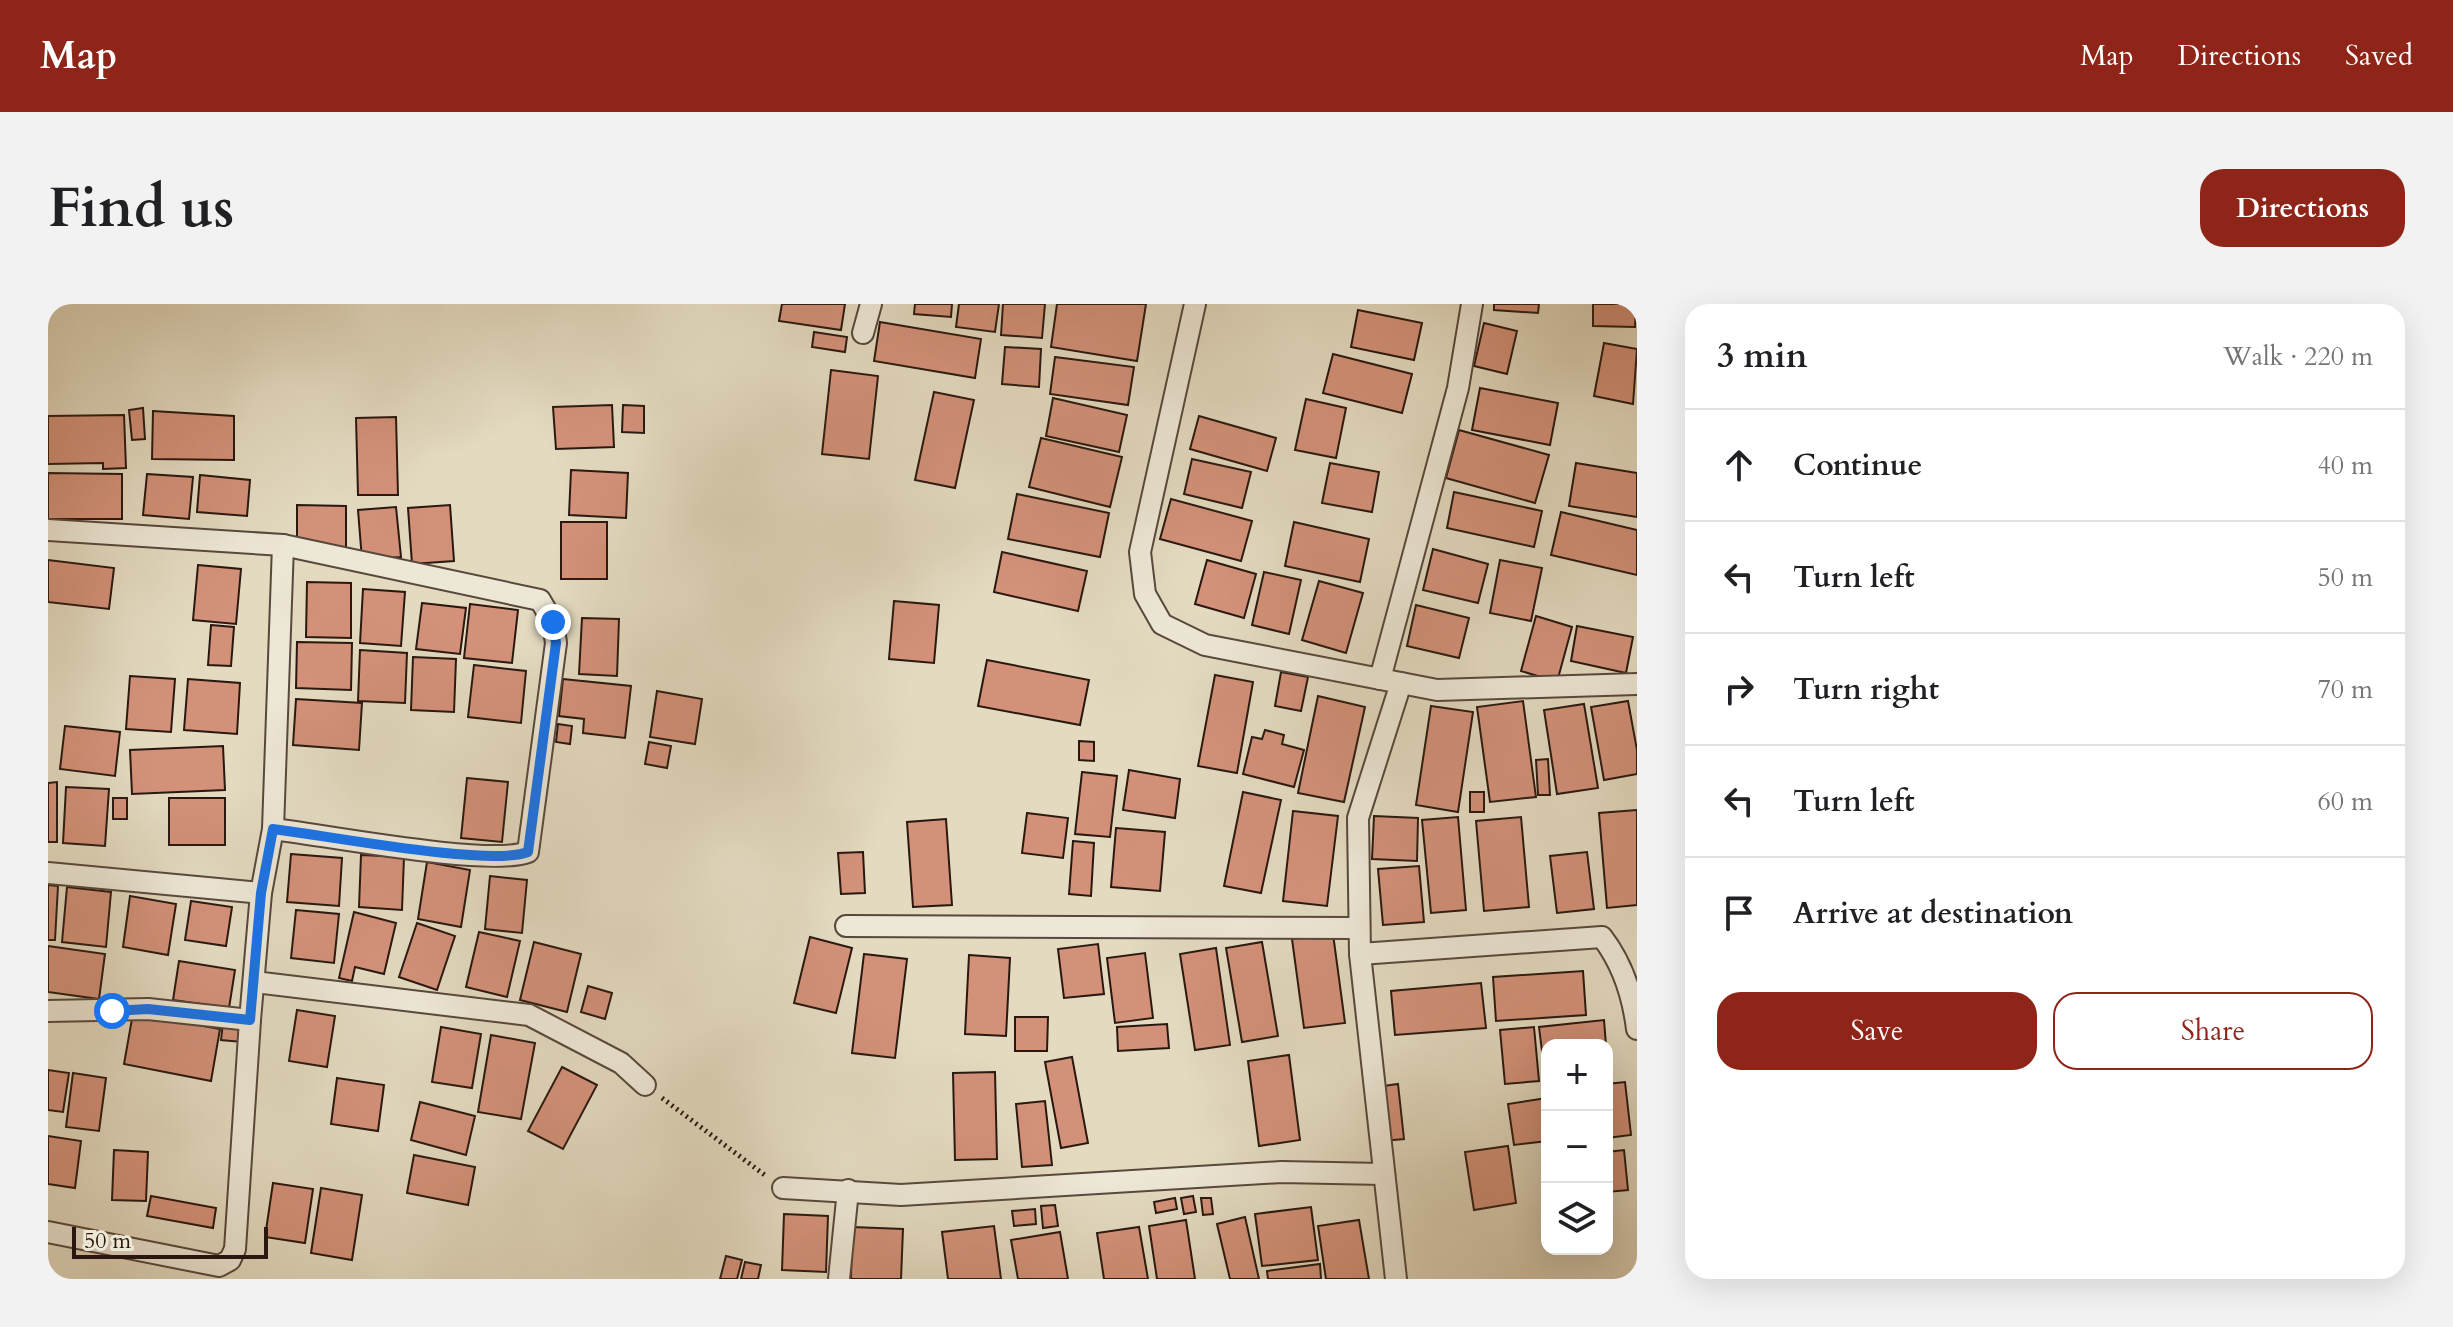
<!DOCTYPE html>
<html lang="en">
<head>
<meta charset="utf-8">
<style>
  body { margin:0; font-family:Cardo,serif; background:#f2f2f2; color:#202124 }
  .controls { position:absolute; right:24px; bottom:24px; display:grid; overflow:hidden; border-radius:16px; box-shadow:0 8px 32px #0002 }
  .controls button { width:72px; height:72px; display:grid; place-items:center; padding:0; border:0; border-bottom:2px solid #e0e0e0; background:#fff; color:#202124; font:40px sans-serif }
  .scale { position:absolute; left:24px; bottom:20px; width:196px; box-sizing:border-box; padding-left:8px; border:4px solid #2a1810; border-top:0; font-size:22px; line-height:28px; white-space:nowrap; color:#2a1810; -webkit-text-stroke:6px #ede7d6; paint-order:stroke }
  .stop { position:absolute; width:24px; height:24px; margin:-18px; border:6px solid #1a73e8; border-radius:50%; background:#fff }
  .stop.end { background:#1a73e8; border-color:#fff; box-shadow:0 2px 8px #0008 }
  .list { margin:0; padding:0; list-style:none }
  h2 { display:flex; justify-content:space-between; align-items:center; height:104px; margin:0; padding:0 32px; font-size:34px }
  h2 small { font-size:26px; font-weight:400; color:#757577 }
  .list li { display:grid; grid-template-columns:52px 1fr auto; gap:24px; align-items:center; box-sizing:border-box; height:112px; padding:0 32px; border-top:2px solid #e0e0e0 }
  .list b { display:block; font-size:30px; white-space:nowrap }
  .list em { font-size:26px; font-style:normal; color:#757577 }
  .actions { display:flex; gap:16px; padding:24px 32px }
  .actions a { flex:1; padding:18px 0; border:2px solid #8f2418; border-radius:24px; text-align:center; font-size:28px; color:#8f2418 }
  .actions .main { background:#8f2418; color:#fff }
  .icon { flex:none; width:44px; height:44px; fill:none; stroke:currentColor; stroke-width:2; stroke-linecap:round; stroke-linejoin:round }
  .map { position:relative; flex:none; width:1589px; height:975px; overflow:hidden; border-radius:24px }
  header { display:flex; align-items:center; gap:48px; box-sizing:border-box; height:112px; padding:0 40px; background:#8f2418; color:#fff }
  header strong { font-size:38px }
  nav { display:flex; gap:44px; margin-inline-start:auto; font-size:28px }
  .intro { display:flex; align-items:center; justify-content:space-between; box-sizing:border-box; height:192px; padding:0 48px }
  h1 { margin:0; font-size:56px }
  .button { padding:20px 36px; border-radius:24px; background:#8f2418; color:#fff; font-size:28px; font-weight:700 }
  main { display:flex; gap:48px; padding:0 48px }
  aside { flex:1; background:#fff; border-radius:24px; box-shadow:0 8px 32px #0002 }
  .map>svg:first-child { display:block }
</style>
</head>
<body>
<header>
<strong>Map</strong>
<nav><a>Map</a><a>Directions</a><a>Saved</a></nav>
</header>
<div class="intro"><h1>Find us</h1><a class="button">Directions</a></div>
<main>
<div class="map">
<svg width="1589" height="975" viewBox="0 0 1589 975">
  <rect width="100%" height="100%" fill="#e3dac0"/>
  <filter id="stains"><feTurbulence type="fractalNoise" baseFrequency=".0025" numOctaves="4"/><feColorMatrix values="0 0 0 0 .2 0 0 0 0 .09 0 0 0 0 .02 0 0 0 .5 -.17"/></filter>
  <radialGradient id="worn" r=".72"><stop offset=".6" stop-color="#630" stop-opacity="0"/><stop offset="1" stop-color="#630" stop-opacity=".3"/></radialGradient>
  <g fill="#d39179" stroke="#2a1810" stroke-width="2">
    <path d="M734,0H797L793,26L731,17Z"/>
    <path d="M867,0H904L903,13L866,10Z"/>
    <path d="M911,0H951L947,28L908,23Z"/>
    <path d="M955,0H997L994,34L953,31Z"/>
    <path d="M1009,0H1098L1089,57L1003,43Z"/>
    <path d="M1446,0H1491L1490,9L1446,6Z"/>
    <path d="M1545,0H1588L1587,23L1545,22Z"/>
    <path d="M1310,6L1374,19L1366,56L1303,43Z"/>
    <path d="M832,18L933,35L927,74L826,57Z"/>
    <path d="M1436,19L1469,27L1459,70L1426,62Z"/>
    <path d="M766,28L799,33L797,48L764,43Z"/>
    <path d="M1556,39L1589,45L1585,100L1546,92Z"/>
    <path d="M957,43L993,45L991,83L954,80Z"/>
    <path d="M1285,50L1364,70L1354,109L1275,89Z"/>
    <path d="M1007,53L1086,63L1080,101L1002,90Z"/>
    <path d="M783,66L830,72L821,155L774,150Z"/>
    <path d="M1432,84L1510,99L1502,141L1424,126Z"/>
    <path d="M886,88L926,96L907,184L867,176Z"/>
    <path d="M1005,94L1079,111L1071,148L998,132Z"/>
    <path d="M1258,95L1298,104L1288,154L1247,146Z"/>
    <path d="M564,101L566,143L508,145L505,103Z"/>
    <path d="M575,101L596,102V129L574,128Z"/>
    <path d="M95,104L97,135L84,136L81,106Z"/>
    <path d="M105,107L186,112V156L104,155Z"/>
    <path d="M76,111L78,164L55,165V159L0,160V112Z"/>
    <path d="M1151,112L1228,134L1219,167L1142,145Z"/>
    <path d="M348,113L350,191H310L308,114Z"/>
    <path d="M1411,126L1501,151L1487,199L1398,174Z"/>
    <path d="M993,134L1074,153L1062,203L981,183Z"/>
    <path d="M1144,155L1203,168L1194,204L1136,190Z"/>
    <path d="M1282,159L1331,168L1324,208L1274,199Z"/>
    <path d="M1528,159L1589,169V213L1521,202Z"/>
    <path d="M523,166L580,169L578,214L521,211Z"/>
    <path d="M0,169L74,170V215H0Z"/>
    <path d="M99,170L145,173L141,215L95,211Z"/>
    <path d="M152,171L202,176L199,212L149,208Z"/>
    <path d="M1406,188L1494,207L1486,243L1399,224Z"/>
    <path d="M969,190L1061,209L1052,253L960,235Z"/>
    <path d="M1123,195L1204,217L1193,257L1112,235Z"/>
    <path d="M249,201L298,202V247H249Z"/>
    <path d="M402,201L406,257L364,260L360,204Z"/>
    <path d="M348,203L353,253L314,256L310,206Z"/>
    <path d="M1513,208L1589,226V271L1503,251Z"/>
    <rect x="513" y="218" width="46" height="57"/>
    <path d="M1246,218L1321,235L1312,278L1237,262Z"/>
    <path d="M1385,245L1440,260L1430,299L1375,286Z"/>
    <path d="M954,248L1039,267L1030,307L946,288Z"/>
    <path d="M0,256L66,264L61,305L0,298Z"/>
    <path d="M1159,256L1208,270L1196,314L1147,300Z"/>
    <path d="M1452,256L1494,264L1483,317L1442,309Z"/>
    <path d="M150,261L193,265L188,320L145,316Z"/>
    <path d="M1216,268L1253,276L1241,330L1204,321Z"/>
    <path d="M1271,277L1315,289L1298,349L1254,336Z"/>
    <path d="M259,278L303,279V334L258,333Z"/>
    <path d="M315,285L357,288L353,342L312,339Z"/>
    <path d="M846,297L891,301L886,359L841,355Z"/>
    <path d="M374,299L418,304L412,350L368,345Z"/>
    <path d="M422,300L470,306L464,359L416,354Z"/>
    <path d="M1368,301L1421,314L1411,354L1359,342Z"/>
    <path d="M1488,312L1524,323L1509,378L1473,367Z"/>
    <path d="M534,314L571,315L569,372L531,370Z"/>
    <path d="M163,321L186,323L183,362L160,361Z"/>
    <path d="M1529,322L1585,333L1578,369L1523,357Z"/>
    <path d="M249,338L304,339L303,386L248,384Z"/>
    <path d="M312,346L359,349L357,399L310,397Z"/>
    <path d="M365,353L408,355L406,408L363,406Z"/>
    <path d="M939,356L1041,376L1032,421L930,402Z"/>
    <path d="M426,361L478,367L473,419L420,413Z"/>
    <path d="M1233,368L1260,373L1253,407L1227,402Z"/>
    <path d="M1167,371L1205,378L1189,469L1150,462Z"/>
    <path d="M82,372L127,375L123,428L78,425Z"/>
    <path d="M140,375L192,379L189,430L136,426Z"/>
    <path d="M515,375L583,382L577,434L535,429L536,415L511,412Z"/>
    <path d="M609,387L654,395L647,440L602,433Z"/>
    <path d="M1270,392L1317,403L1296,498L1250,489Z"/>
    <path d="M248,395L314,399L311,446L245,441Z"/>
    <path d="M1475,397L1488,493L1442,498L1429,403Z"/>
    <path d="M1580,397L1589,446V470L1556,476L1543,403Z"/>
    <path d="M1536,400L1550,484L1509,490L1496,406Z"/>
    <path d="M1383,402L1425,408L1410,508L1368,501Z"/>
    <path d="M510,420L524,422L522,440L508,438Z"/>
    <path d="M17,422L72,428L67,472L12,465Z"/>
    <path d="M1217,426L1236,431L1234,440L1256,446L1246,483L1195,470L1204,433L1214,435Z"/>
    <path d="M1031,437L1046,438V457L1031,456Z"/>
    <path d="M601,438L623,442L619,464L597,460Z"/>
    <path d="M175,442L177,486L84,490L82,446Z"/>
    <path d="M1500,455L1502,491H1490L1488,456Z"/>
    <path d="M1081,466L1132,475L1127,514L1075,506Z"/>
    <path d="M1034,468L1069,472L1062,533L1027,530Z"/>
    <path d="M419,474L460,478L454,538L413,534Z"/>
    <path d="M9,478V538H0V479Z"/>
    <path d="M18,483L61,485L57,542L15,539Z"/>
    <path d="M1195,488L1233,496L1213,589L1176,582Z"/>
    <rect x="1422" y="488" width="14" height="20"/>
    <rect x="65" y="494" width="14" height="21"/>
    <rect x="121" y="494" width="56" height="47"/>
    <path d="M1589,506V601L1559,604L1551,509Z"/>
    <path d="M1245,507L1290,512L1279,602L1235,597Z"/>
    <path d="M979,509L1020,514L1015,554L974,549Z"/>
    <path d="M1326,512L1370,514L1369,557L1324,555Z"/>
    <path d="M1410,513L1418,606L1383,609L1374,516Z"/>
    <path d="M1473,513L1481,603L1436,607L1428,517Z"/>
    <path d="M898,515L904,601L865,603L859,518Z"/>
    <path d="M1068,524L1117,528L1112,587L1063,583Z"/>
    <path d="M1025,537L1046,539L1043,592L1021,590Z"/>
    <path d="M815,548L817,589L793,590L790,549Z"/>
    <path d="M1539,548L1546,605L1509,609L1502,552Z"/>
    <path d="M243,550L294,554L291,602L239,598Z"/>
    <path d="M313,551L356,553L354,606L311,603Z"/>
    <path d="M379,558L422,566L413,623L370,615Z"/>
    <path d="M1371,562L1376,618L1335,621L1330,565Z"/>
    <path d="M442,572L479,576L474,629L437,625Z"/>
    <path d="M0,581L10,582L7,636H0Z"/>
    <path d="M19,583L63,588L58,643L14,638Z"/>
    <path d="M82,592L128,600L120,651L75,643Z"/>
    <path d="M143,597L184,603L178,642L137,636Z"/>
    <path d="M248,606L291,610L286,659L243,654Z"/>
    <path d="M306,608L348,619L336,670L307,663L304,677L291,674Z"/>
    <path d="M369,619L407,632L389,686L351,673Z"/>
    <path d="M431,628L472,637L459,693L418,683Z"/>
    <path d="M1285,630L1297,719L1256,724L1244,635Z"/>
    <path d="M762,633L804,644L788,709L746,699Z"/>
    <path d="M486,638L533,650L519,708L472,696Z"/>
    <path d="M1214,638L1230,732L1194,738L1178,644Z"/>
    <path d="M1050,640L1056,690L1016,694L1010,645Z"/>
    <path d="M0,642L57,650L51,695L0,688Z"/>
    <path d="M1168,644L1182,741L1147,746L1132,650Z"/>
    <path d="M1097,649L1105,714L1067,719L1059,654Z"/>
    <path d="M816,650L859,655L847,754L804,749Z"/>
    <path d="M921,651L962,654L958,732L917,730Z"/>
    <path d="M131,657L187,666L181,704L125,696Z"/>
    <path d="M1535,667L1538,711L1448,717L1445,673Z"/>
    <path d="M1433,679L1438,724L1347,731L1343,687Z"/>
    <path d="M540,682L564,689L557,715L533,708Z"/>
    <path d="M249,706L287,712L279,763L241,757Z"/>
    <path d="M85,709L172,725L163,777L76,760Z"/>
    <path d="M967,713H1000L999,747H967Z"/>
    <path d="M1556,716L1558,741H1499L1498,780L1491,723Z"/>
    <path d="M175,719L196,722L194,738L173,736Z"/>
    <path d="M1119,720L1121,744L1070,747L1069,723Z"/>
    <path d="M393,723L433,730L424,784L384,778Z"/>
    <path d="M1486,723L1491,777L1457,780L1452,726Z"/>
    <path d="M443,731L487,739L473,815L430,808Z"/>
    <path d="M1241,751L1252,836L1211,842L1200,757Z"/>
    <path d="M1024,753L1040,839L1013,844L997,758Z"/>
    <path d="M514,763L549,781L515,845L480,827Z"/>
    <path d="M0,766L21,769L15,808L0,806Z"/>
    <path d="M947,768L949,855L907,856L905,769Z"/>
    <path d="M25,769L58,774L51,827L18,823Z"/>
    <path d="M289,774L336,781L330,827L283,820Z"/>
    <path d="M1577,778L1583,831L1559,834V780Z"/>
    <path d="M1350,780L1356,835L1335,837L1328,783Z"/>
    <path d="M1499,794V837L1466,841L1460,800Z"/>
    <path d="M997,797L1004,861L974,863L968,800Z"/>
    <path d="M372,798L427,812L418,851L363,836Z"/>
    <path d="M0,832L33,837L27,884L0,880Z"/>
    <path d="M1460,842L1468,899L1426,906L1417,848Z"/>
    <path d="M66,846L100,848L98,897L64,896Z"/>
    <path d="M1576,846L1580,886L1559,888V848Z"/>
    <path d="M366,851L427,863L420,901L359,889Z"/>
    <path d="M225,879L265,885L257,939L217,933Z"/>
    <path d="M273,884L314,891L304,956L263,949Z"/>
    <path d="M103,892L168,904L165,924L99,912Z"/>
    <path d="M1145,892L1148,908L1136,910L1133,894Z"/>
    <path d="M1127,894L1129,905L1108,909L1106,898Z"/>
    <path d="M1153,894H1163L1165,910L1155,911Z"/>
    <path d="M1007,901L1010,922L995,924L993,902Z"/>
    <path d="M1263,903L1270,956L1214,962L1207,910Z"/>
    <path d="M987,905L988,920L966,922L964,907Z"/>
    <path d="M736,910L780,912L778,968L734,966Z"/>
    <path d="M1197,913L1211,975H1182L1169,920Z"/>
    <path d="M1138,916L1147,975H1109L1101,922Z"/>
    <path d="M1311,916L1321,975H1278L1270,922Z"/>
    <path d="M946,922L953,975H900L894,928Z"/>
    <path d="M804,923L855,925L853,975H803Z"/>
    <path d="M1091,923L1100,975H1056L1049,929Z"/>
    <path d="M1012,928L1020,975H970L963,936Z"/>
    <path d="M678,952L694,956L689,975H672Z"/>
    <path d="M697,958L713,961L710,975H693Z"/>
    <path d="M1272,960L1273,975H1220L1219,967Z"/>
  </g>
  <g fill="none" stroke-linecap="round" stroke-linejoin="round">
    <defs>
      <g id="minor">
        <path d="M1147,0L1092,248L1097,290L1114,320L1157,341L1389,386L1589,380"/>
        <path d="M815,29L823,0"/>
        <path d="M0,226L235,241L492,296L505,318L508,339L480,548C441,563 276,531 225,525"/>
        <path d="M1332,375L1410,84L1424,0"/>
        <path d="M0,569L213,589"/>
        <path d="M798,622L1311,624"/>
        <path d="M1312,650L1554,633C1574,659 1585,693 1589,725"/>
        <path d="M206,678L481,711L573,759L597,781"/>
        <path d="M0,707L100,705L202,716"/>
        <path d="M735,884L853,891L1233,868L1335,870"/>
        <path d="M0,928L171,962L182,956L187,945L202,716L213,589L225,525L235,241"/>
        <path d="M791,975L800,886"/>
        <path d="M1348,975L1312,650L1310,514L1353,379"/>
      </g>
    </defs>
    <use href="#minor" stroke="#58483c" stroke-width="24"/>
    <path stroke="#2a1810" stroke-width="5" stroke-dasharray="2 4" stroke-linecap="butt" d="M614,794L718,872"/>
    <use href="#minor" stroke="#ede7d6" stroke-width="20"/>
  </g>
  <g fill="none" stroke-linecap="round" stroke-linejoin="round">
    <path stroke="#1a73e8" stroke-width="10" d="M64,707L100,705L202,716L213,589L225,525C275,531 442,563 480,548L508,339L505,318"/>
  </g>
  <rect width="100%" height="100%" filter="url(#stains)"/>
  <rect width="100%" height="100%" fill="url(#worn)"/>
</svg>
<div class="controls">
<button>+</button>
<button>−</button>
<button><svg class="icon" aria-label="layers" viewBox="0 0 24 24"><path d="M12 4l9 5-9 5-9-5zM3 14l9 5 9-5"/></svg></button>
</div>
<div class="scale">50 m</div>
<div class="stop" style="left:64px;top:707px"></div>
<div class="stop end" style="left:505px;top:318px"></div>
</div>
<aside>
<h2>3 min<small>Walk · 220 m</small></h2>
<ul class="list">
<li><svg class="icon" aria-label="ahead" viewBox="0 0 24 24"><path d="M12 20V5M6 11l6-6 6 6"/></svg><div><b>Continue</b></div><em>40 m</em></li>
<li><svg class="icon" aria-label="left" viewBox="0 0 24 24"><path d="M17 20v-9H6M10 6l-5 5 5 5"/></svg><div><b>Turn left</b></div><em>50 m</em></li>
<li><svg class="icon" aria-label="right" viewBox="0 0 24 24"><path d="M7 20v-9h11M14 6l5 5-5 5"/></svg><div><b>Turn right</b></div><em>70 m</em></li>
<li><svg class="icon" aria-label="left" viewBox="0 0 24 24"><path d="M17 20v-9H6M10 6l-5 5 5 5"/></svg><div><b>Turn left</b></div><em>60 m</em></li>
<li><svg class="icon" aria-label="arrive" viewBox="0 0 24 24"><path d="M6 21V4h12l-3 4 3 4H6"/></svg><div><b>Arrive at destination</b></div></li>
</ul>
<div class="actions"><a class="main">Save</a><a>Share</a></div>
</aside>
</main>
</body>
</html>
